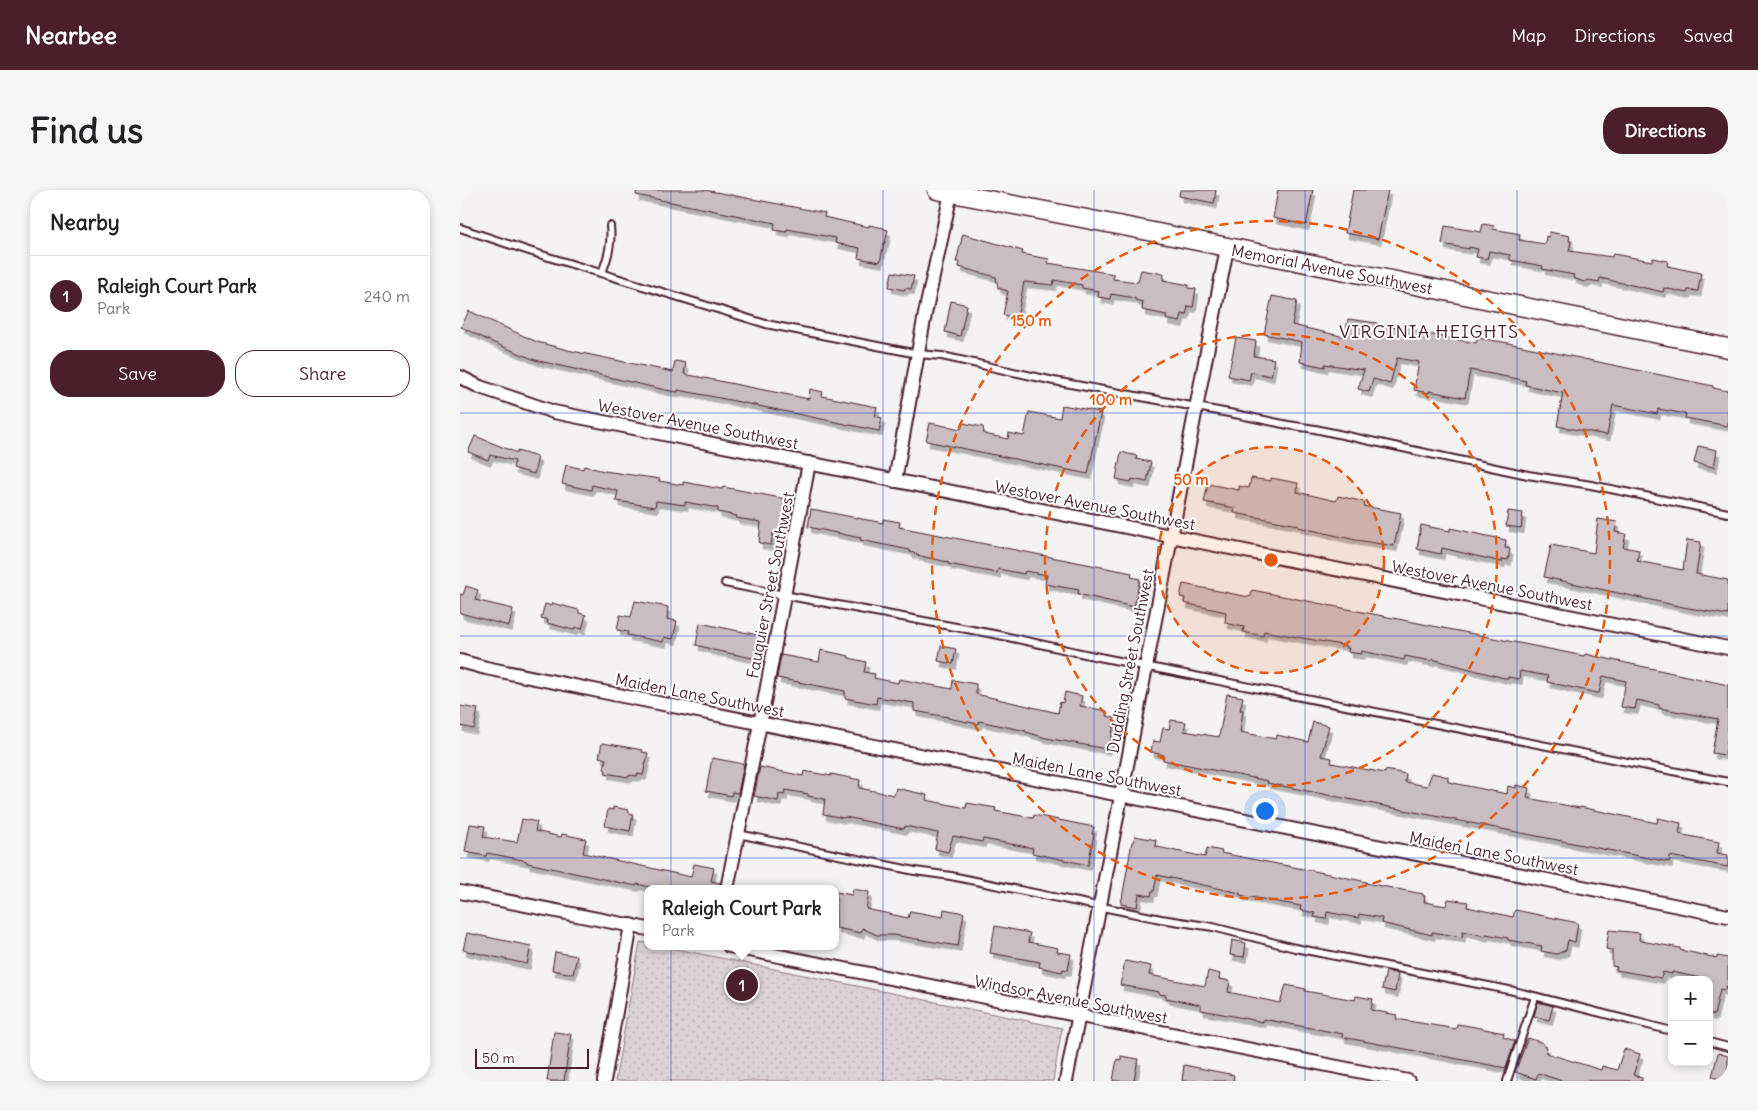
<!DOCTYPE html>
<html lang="en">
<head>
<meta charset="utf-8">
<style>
  body { margin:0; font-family:Delius,sans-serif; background:#f6f6f6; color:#202124 }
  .controls { position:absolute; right:15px; bottom:15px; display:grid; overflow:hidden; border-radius:10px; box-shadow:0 2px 8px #0003 }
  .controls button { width:45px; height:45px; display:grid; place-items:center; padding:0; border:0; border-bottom:1px solid #e0e0e0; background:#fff; color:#202124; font:25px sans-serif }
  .scale { position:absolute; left:15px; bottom:12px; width:114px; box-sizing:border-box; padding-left:5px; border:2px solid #4a1f2b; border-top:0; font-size:14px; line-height:18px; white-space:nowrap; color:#4a1f2b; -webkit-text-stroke:4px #fff; paint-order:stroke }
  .you { position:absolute; left:804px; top:620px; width:18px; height:18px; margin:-12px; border:4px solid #fff; border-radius:50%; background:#1a73e8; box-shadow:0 0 0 8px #1a73e833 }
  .badge { display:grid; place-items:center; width:32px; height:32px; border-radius:50%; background:#4a1f2b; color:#fff; font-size:16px; font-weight:700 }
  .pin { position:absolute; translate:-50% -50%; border:2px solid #fff; box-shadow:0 1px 5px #0006 }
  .popup { position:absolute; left:184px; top:695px; width:195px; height:65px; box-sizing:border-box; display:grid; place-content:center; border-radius:10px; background:#fff; filter:drop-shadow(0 1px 4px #0005); font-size:16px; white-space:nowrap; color:#757577 }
  .popup b { font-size:19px; color:#202124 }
  .popup::after { content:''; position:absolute; left:50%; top:100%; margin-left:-10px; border:10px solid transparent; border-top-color:#fff }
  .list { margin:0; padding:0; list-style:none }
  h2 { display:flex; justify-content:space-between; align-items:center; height:65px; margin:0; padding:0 20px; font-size:21px }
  h2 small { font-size:16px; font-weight:400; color:#757577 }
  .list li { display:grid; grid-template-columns:32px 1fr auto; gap:15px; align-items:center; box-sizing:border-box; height:80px; padding:0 20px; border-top:1px solid #e0e0e0 }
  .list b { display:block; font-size:19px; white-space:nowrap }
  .list p { margin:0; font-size:16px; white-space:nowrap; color:#757577 }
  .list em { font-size:16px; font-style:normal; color:#757577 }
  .actions { display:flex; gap:10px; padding:15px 20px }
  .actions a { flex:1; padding:11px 0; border:1px solid #4a1f2b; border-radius:20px; text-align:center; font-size:18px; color:#4a1f2b }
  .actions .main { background:#4a1f2b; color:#fff }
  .map { position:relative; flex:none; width:1268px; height:891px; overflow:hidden; border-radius:20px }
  header { display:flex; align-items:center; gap:30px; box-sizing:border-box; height:70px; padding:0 25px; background:#4a1f2b; color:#fff }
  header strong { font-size:24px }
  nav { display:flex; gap:28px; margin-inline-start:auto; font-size:18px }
  .intro { display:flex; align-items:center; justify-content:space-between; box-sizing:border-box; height:120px; padding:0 30px }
  h1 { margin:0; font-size:35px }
  .button { padding:12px 22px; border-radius:20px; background:#4a1f2b; color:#fff; font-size:18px; font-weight:700 }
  main { display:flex; gap:30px; padding:0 30px }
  aside { flex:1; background:#fff; border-radius:20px; box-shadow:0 2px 8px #0003 }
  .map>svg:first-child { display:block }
</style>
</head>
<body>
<header>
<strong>Nearbee</strong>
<nav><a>Map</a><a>Directions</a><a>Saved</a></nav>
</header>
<div class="intro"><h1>Find us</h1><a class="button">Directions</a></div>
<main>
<aside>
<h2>Nearby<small></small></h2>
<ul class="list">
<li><span class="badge">1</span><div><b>Raleigh Court Park</b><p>Park</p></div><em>240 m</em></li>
</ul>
<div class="actions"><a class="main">Save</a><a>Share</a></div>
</aside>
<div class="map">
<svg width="1268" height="891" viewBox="0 0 1268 891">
  <defs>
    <pattern id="park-dots" width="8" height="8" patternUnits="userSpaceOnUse" patternTransform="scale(1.25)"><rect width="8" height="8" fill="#dbd2d5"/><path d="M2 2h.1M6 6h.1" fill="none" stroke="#bdb4b7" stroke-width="1.8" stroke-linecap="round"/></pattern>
    <filter id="shadow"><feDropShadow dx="3" dy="5.5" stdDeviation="0" flood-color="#0004"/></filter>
  </defs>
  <rect width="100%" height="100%" fill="#f4f2f2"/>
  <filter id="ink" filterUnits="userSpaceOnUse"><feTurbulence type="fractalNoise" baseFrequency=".02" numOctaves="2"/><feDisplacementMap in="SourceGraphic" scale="10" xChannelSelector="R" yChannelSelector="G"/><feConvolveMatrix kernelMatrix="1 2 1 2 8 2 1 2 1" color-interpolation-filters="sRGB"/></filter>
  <g filter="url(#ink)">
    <path fill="url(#park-dots)" stroke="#927880" d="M180,752L188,753V756H202L602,838L593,891H155Z"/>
    <g fill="#cabdc1" stroke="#4a1f2b" filter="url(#shadow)">
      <path d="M177,0H245L365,23L364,27L409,37V35L424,38V39L428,40L425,53H424L420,72L398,68L400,58L375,53L376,48L327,39L326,42L314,40L315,33L176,5Z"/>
      <path d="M720,0H756L754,13L719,6Z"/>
      <path d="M818,0H853L846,35L813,28Z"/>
      <path d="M893,0H928L918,49L885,43Z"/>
      <path d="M1023,34L1034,36L1033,39L1060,44L1059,50L1085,54L1086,46L1089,47V42L1110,46L1109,51H1111L1109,61L1152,67L1153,64L1192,71L1193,68L1208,71L1207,76L1241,83L1238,101L1228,100L1227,103L1204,98L1203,102L1140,88L1139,92L1129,90L1124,92L1113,88L1114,85L1082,79L1083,76L1050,70V65L1029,61L1027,69L1016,67L1018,59L1009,57V59L982,54L985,36L1021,42Z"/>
      <path d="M503,44L563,61L562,64L589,69L588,73L654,84L653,89L678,92L681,80L704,84L703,90L729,95L728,98L736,99L733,117L728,116L726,125L722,124L720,132L706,129L707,125L682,120L683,112L675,110V108L651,104L650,109L638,107L639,101L622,98V95L594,90L593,95L564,92L557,128L543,125L548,101L538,98L536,87L499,77L500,72H496Z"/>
      <path d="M432,82L454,86L451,99L445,98L444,100L429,97Z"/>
      <path d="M812,106L837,111L832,135L885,147L888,129L917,133V134L942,139L943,133L954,135L953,141L989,148L1016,153L1018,148L1043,152L1253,196V198L1268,201V236L1225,228L1226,224L1198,219L1197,224L1153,215L1147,245L1097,236L1103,203L1065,195L1066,191L1058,189L1010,180L1005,208L969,201V203L954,200L959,172L937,168L930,194L913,189L909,202L898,199L904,180L865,174V177L840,172L842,152L804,144Z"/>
      <path d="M491,111L507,115L500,146L485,142Z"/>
      <path d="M9,121L77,152L112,161L213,182L215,171L226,173L224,184L349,209L350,199L363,202L362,206L417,217L415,226L422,228L419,241L260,208L218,200V202L205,200L75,170L32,152L1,137Z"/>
      <path d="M776,148L796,151L794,166L814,169L811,186L791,182L789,190L768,186Z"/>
      <path d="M602,215L641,222L628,284L466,251L470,233L501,239L503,233L523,237L524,244L548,249L549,243L564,246L569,222L600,228Z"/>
      <path d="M15,246L57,263V261L78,267L74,284L53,278L55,271L30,265L28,270L8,262Z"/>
      <path d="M1238,256L1257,260L1254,277L1234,273Z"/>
      <path d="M661,262L677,266L676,269L691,272L687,292L672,289L671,292L656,289Z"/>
      <path d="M106,275L123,279L124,276L144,281L200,289L199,291L223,295V292L262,299L263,297L331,310L329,322L326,321L322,345L313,343L311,355L299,353L301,332L276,328L277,326L258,322V318L225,312V315L196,311L195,317L170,313L156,311L158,301L132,295L131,300L102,294Z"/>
      <path d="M791,288L811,291V288L838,293L837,302L876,311L878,306L905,312L904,316L941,323L934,356L896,350L838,337V335L774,323L775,318L744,312L748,294L779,300V296L789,298Z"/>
      <path d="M351,319L423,333V329L440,332L439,337L672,383L671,387L680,389L674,417L618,404L619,400L585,394L587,385L565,381L564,384L538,379L537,383L488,374V372L456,365L457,364L450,362V360L400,350L401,348L348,337Z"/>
      <path d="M1048,321L1063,323L1061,338L1046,336Z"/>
      <path d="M1138,329L1157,332L1155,342L1166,344L1163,357L1179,360L1177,371L1223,380L1227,350L1241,352L1236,384L1268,390V425L1223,417L1084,387L1091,355L1134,363Z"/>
      <path d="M961,335L990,341V338L1046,350L1045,358L1050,359L1048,370L1042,369V372L982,358L981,364L957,359Z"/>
      <path d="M723,394L789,407L791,406L792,400L1124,466L1125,464L1268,495V545L1265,565L1252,563L1258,529L1199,518V515L1177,510L1175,519L1161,517L1166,491L1143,486L1139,503H1137L1087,492L1088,486L1060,481L1059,489L1048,487V489L972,469L971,471L945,466L944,470L902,461L901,464L888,462L889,458H886L887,456L804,441L803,446L783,442L784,437L765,433L766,422L724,413L725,408L720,407Z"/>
      <path d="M6,396L18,400L15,410L53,419L49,436L0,423V404L3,405Z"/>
      <path d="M175,411L208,417L207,429L217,431L213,449L204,447L203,452L167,445L168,442L157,440L160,425L171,427Z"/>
      <path d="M92,413L119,420V423L126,425L122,439L115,437L114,440L87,433L88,430L81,428L85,414L92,416Z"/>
      <path d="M240,433L303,446L298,469L248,459V458L236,455Z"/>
      <path d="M481,456L496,459L493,474L478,471Z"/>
      <path d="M361,460L389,466V468L406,472L404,482L415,484L414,488L438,493L439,489L492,499L493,490L516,494V504L598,523L600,512L603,513L605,502L622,506L620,516L647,521L646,526L655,528L650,555L648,554L647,559L586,548L566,542V541L519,531L518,534L488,528V527L454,521V513L417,507L416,514L385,508V501L317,488L321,465L359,472Z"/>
      <path d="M767,504L783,507L780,520H783L780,542L816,549L817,545L848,552L853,532L869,536L861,566L872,568L871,573L925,583V580L946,584L945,592L967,596L972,583L988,587V592L1047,604L1048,596L1056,598V595L1069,598L1067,608L1120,618V617L1197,633L1198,628L1221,633L1219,644L1259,652L1257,663L1268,665V677L1210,666L1209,672L807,593L808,591L703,570L704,565L691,562L693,551L700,552L703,538L709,539L711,530L726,532L724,541L759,547Z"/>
      <path d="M0,516L18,519L14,539L0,536Z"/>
      <path d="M142,553L161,556L182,560V562L188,563L183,585L177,584V586L170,585L169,587L145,583L146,580L144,579L146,569L139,567Z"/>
      <path d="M252,568L284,574L278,603L272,602L271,606L246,601Z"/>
      <path d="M300,577L343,586L344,581L371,586V584L400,590L399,598L434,605L436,598L467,605L466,610L506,618L507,613L536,618L535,621L573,628L574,625L634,637L632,644H634L628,675L572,663L573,658L523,649L522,652L493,646L488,662L475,659L478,643L445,636L444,639L385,627L384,628L363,624L365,609L348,606V604L325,600L324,605L319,604L318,611L294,606Z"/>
      <path d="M153,617L169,620V623L173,624L170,641L145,636L148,619L153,620Z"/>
      <path d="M62,629L77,632L75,641L101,647L102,644L126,649L123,663L231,687L234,674L254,678L251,691L260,693L259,699H200L177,694L176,696L67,673V671L43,666L27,663L26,666L5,662L10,634L25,636L23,647L57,652Z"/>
      <path d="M675,646L696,650L695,656L697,657L745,667L747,658L762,661L761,663L874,685L907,692L906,693L963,704V706H965L964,712L986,716L988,709L1008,712L1007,717L1053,727L1055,720L1118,733L1115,752L1108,750L1106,760L1097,764L1081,761L1082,756L1048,750V748L1026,744L1025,746L1003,741L1002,747L972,742V745L921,733L922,728L899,724L898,728L867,722L866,729L854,727L855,723L840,720L841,716L780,705V703L697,685L694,701H692L691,706L679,704L677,717L661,714L672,652H673Z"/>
      <path d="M393,699L409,702L406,719L448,728L450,721L483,727L484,719L504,723L498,756L433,745H417L402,738L401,743L376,738V702L392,705Z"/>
      <path d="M535,736L570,743L568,752L598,758L597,762L611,764L608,780L603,779L602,782L579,777L580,772L530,763Z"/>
      <path d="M1149,740L1180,743L1179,750L1181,751L1220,758V760L1257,768V766L1268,768V797L1266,796L1265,800L1260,799L1254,825L1249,824V790L1212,782V784L1203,782L1201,788L1156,780L1157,777L1152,776V760L1146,759Z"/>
      <path d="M7,743L71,756L67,774L3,760Z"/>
      <path d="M772,750L786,753L784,767L770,765Z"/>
      <path d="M95,762L117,766L113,784L92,780Z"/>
      <path d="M665,771L691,776L689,785L745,796L748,781L760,784L759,789L770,791L768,802L820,813L826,795L846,799L845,801L895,810L896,806L913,809L911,820L937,825L936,829L996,839L997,834L1010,836L1044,843L1043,847L1055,851L1046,878L882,847L883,844L803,829V832L768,825L741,820V815L706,808V805L699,804V802L660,795Z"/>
      <path d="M926,781L938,784L935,802L922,799Z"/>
      <path d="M1078,812L1093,816L1089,830L1074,826Z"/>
      <path d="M94,842L111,844L104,891H87Z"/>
      <path d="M1068,848L1083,853V855L1087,857L1086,863L1141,880L1142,876L1157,880L1164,859L1180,864L1173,885L1182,888V891H1102L1078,883L1076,889L1055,882Z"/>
      <path d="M1258,863L1268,866V891L1252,887Z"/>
      <path d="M661,866L678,869L674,891H653L657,869L661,870Z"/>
      <path d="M724,875L774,885L773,891H722Z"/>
    </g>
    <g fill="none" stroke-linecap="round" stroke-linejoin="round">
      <defs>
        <g id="lane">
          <path d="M0,38L69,61L306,134L458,164L482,166L594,191L780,225L828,235L855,239L1068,285L1131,295L1268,323"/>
          <path d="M142,83C148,67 152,53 150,36"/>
          <path d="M265,393L324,405L539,445L634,466L1268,592"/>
          <path d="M278,644L455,681L491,686L701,729L753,737L835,758L1054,801L1212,841"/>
          <path d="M1249,852L1268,857"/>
          <path d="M1047,891L1075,807"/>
        </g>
        <g id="street">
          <path d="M0,187L20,197L94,222L1268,458"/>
          <path d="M435,291L465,124L491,3"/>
          <path d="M0,471L26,478L163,506L1268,726"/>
          <path d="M267,699L300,534L349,273"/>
          <path d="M0,702L188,739"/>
          <path d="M269,756L948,891"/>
          <path d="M144,891L171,735"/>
          <path d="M606,891L767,58"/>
        </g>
        <path id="secondary" d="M477,0L668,37L1268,158"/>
      </defs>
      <use href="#lane" stroke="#4a1f2b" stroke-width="10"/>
      <use href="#street" stroke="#4a1f2b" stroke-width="16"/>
      <use href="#secondary" stroke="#4a1f2b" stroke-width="21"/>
      <use href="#lane" stroke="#fff" stroke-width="6"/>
      <use href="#street" stroke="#fff" stroke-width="12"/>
      <use href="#secondary" stroke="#fff" stroke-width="18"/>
    </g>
  </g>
  <path fill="none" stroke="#1d4ed8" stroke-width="1" stroke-opacity="0.55" d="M211,0V891M423,0V891M634,0V891M845,0V891M1057,0V891M0,223H1268M0,446H1268M0,668H1268"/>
  <circle cx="811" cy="370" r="113" fill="#e8590c" fill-opacity=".12"/>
  <g fill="none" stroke="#e8590c" stroke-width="2.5" stroke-dasharray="9 6">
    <circle cx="811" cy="370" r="113"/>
    <circle cx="811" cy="370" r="226"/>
    <circle cx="811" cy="370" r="339"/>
  </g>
  <g text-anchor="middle" stroke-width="4" stroke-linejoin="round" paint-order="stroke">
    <g font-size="16" fill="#4a1f2b" stroke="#fff">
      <text transform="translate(872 79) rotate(11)" y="6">Memorial Avenue Southwest</text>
      <text transform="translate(238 234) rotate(11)" y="6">Westover Avenue Southwest</text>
      <text transform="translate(635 315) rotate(11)" y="6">Westover Avenue Southwest</text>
      <text transform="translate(310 395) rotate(-79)" y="6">Fauquier Street Southwest</text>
      <text transform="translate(1032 395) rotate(11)" y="6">Westover Avenue Southwest</text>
      <text transform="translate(670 471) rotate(-79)" y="6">Dudding Street Southwest</text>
      <text transform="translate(240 505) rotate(11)" y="6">Maiden Lane Southwest</text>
      <text transform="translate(637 584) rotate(11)" y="6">Maiden Lane Southwest</text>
      <text transform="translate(1034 663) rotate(11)" y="6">Maiden Lane Southwest</text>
      <text transform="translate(611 809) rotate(11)" y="6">Windsor Avenue Southwest</text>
    </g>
    <g font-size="18" letter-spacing="1" fill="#4a1f2b" stroke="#fff">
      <text x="969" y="148">VIRGINIA HEIGHTS</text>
    </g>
  </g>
  <circle cx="811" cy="370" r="8" fill="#e8590c" stroke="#fff" stroke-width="2.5"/>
  <g font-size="15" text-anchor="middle" font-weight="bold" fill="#e8590c" stroke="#fff" stroke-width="4" stroke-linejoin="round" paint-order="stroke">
    <text x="571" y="136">150 m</text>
    <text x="651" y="215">100 m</text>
    <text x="731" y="295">50 m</text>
  </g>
</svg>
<div class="controls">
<button>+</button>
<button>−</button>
</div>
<div class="scale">50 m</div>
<div class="you"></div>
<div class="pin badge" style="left:282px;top:795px">1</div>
<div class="popup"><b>Raleigh Court Park</b>Park</div>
</div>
</main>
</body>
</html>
